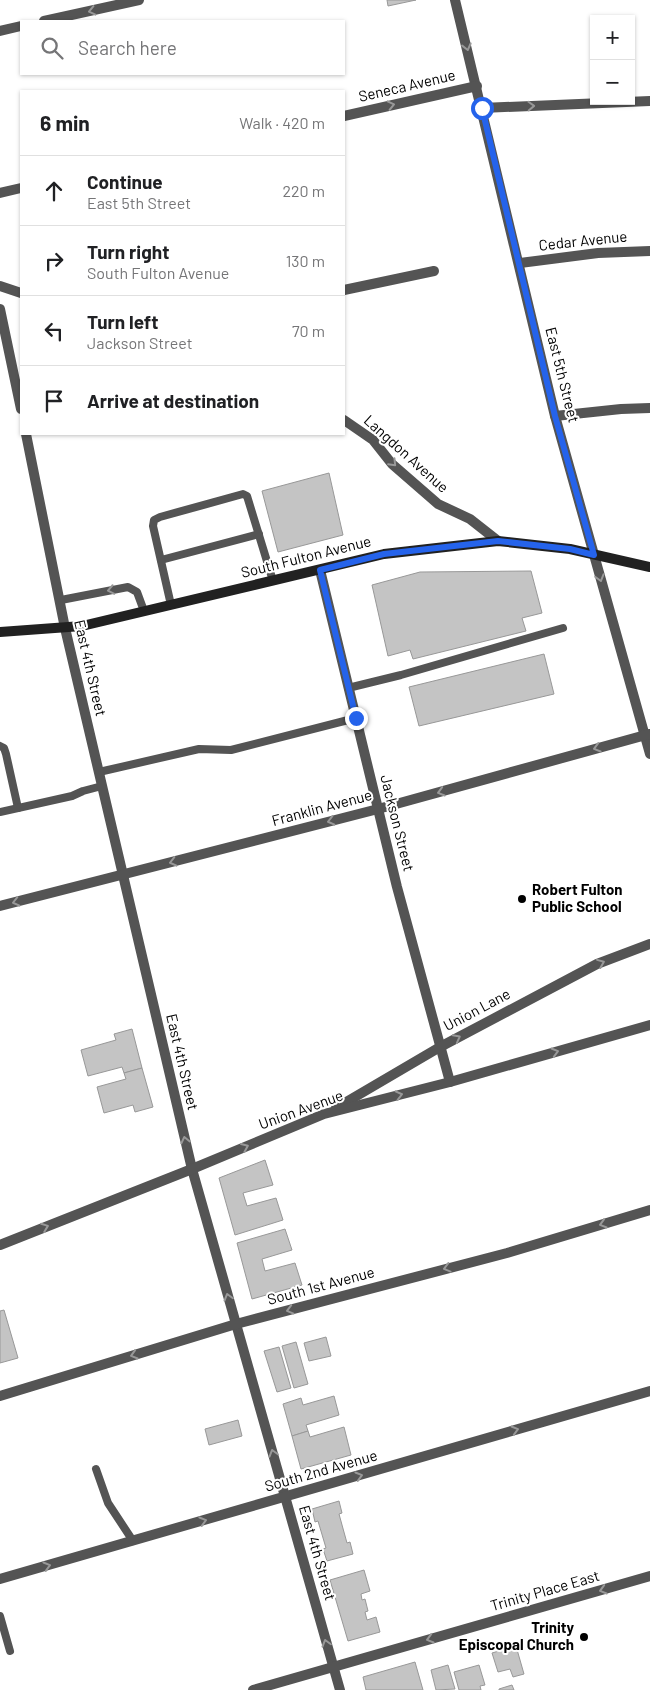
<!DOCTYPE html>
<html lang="en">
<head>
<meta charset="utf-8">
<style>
  body { margin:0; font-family:Barlow,sans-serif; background:#f2f2f2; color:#202124 }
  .controls { position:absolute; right:15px; top:15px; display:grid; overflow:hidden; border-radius:0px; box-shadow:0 1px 4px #0004 }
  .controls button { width:45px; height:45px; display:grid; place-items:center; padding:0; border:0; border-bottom:1px solid #e0e0e0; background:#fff; color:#202124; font:25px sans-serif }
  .stop { position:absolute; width:15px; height:15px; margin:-11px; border:4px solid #2563eb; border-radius:50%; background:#fff }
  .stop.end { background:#2563eb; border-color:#fff; box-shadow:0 1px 5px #0008 }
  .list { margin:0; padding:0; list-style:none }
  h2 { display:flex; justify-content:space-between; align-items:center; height:65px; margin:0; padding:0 20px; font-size:21px }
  h2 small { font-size:16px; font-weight:400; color:#757577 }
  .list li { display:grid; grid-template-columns:32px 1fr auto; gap:15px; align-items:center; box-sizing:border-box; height:70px; padding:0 20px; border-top:1px solid #e0e0e0 }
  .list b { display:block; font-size:19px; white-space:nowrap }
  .list p { margin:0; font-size:16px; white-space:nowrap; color:#757577 }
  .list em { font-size:16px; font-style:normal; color:#757577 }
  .icon { flex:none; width:28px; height:28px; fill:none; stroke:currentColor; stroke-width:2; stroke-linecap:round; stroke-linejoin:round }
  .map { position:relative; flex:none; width:650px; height:1690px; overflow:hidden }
  .search { position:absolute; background:#fff; box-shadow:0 1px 4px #0004; left:20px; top:20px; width:325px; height:55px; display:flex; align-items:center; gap:12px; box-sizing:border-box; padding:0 18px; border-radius:0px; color:#757577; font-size:19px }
  .panel { position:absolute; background:#fff; box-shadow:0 1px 4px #0004; left:20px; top:90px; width:325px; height:345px; border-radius:0px }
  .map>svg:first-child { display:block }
</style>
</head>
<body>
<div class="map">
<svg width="650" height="1690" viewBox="0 0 650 1690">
  <rect width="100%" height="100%" fill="#fff"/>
  <g fill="#c4c4c4" stroke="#989898">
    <path d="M387,0H416L388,6Z"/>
    <path d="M329,473L343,535L278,552L262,491Z"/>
    <path d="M531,571L542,613L522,618L526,631L413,659L410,650L388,656L372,585L420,572Z"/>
    <path d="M544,654L554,694L419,726L409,687Z"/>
    <path d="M132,1029L142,1068L124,1073L122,1067L88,1076L81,1050L116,1040L114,1034Z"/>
    <path d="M142,1068L153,1107L135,1112L133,1105L104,1113L97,1087L126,1079L124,1073Z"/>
    <path d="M265,1160L273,1185L243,1193L247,1206L276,1198L283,1220L235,1235L219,1178Z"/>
    <path d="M285,1229L292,1250L262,1259L265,1271L295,1263L302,1285L252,1299L237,1243Z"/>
    <path d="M4,1310L18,1358L0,1363V1311Z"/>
    <path d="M326,1337L331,1356L309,1361L304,1343Z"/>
    <path d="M296,1342L308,1384L294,1388L282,1346Z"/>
    <path d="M279,1347L291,1388L277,1392L264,1351Z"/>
    <path d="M334,1396L339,1415L306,1425L308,1431L292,1436L283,1404L301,1398L303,1405Z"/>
    <path d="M238,1420L242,1436L209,1445L205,1429Z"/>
    <path d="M344,1427L351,1455L301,1469L292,1436L308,1431L310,1437Z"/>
    <path d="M339,1501L342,1513L339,1514L347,1543L350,1542L353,1554L327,1561L323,1549L326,1548L318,1521L315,1522L312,1509Z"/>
    <path d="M364,1570L370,1591L361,1594L362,1600L365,1599L368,1611L365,1612L367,1620L376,1617L380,1632L348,1641L330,1580Z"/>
    <path d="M516,1646L524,1674L513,1677L510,1669L498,1672L492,1653Z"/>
    <path d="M415,1662L423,1690H366L363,1677Z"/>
    <path d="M448,1665L455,1689L436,1690L431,1670Z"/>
    <path d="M479,1665L485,1685L480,1686L481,1690H459L454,1672Z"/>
    <path d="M512,1685L514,1690H499V1689Z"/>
  </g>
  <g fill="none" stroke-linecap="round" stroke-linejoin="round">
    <g stroke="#545454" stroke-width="8">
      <path d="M161,560L259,534"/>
      <path d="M61,600L128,587L137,592L144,611"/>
      <path d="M171,605L153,526L154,520L160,517L243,494L247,496L273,581"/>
      <path d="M348,688L401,675L563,628"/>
      <path d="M0,746L4,748L6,754L18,808"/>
      <path d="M99,772L199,749L231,750L356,718"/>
      <path d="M0,812L72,796L83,791L102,786"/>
      <path d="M96,1469L108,1503L133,1541"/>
      <path d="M0,1616L10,1651"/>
    </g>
    <g stroke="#545454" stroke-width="10">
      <path d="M455,0L555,416L650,754"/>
      <path d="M44,21L139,0"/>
      <path d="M0,31L21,26"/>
      <path d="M482,108L650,101"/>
      <path d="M344,116L477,86"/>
      <path d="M0,193L21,188"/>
      <path d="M520,263L598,253L650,251"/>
      <path d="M0,286L21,293"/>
      <path d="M344,290L434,271"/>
      <path d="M0,309L21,409"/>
      <path d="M555,416L621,409L650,408"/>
      <path d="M344,420L373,440L392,464L438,504L470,519L498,541"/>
      <path d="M26,434L65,628L192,1169L340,1690"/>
      <path d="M320,570L397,887L450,1082"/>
      <path d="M0,906L378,809L649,734"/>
      <path d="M336,1108L440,1047L597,964L650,944"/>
      <path d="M0,1245L192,1169L324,1114L450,1082L650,1025"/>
      <path d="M253,1690L650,1576"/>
    </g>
    <g stroke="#545454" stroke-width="10">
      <path d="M0,1396L236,1324L507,1253L650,1210"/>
      <path d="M0,1579L650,1391"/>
    </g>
    <path stroke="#212121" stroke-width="10" d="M0,632L82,626L384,554L498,541L570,549L650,567"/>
  </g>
  <defs><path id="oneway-chevron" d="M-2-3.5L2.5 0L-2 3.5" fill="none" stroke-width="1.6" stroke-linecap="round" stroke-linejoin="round" transform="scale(1.25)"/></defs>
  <g stroke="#989898">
    <use href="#oneway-chevron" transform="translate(92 11) rotate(167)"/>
    <use href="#oneway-chevron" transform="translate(467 47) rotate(76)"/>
    <use href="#oneway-chevron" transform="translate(391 105) rotate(-13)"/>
    <use href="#oneway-chevron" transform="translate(531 106) rotate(-2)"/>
    <use href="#oneway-chevron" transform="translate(393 463) rotate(46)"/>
    <use href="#oneway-chevron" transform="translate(600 578) rotate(74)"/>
    <use href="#oneway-chevron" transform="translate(111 590) rotate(169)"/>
    <use href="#oneway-chevron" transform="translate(597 748) rotate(164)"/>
    <use href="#oneway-chevron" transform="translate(441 792) rotate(164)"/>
    <use href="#oneway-chevron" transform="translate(331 821) rotate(166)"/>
    <use href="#oneway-chevron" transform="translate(173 862) rotate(166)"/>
    <use href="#oneway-chevron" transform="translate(16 902) rotate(166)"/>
    <use href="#oneway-chevron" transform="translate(601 963) rotate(-22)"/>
    <use href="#oneway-chevron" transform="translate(457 1038) rotate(-28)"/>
    <use href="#oneway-chevron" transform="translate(555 1052) rotate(-16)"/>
    <use href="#oneway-chevron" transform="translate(399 1095) rotate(-14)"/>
    <use href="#oneway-chevron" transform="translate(185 1140) rotate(-103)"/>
    <use href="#oneway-chevron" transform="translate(245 1147) rotate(-23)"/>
    <use href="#oneway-chevron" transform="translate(603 1224) rotate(163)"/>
    <use href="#oneway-chevron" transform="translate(45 1227) rotate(-21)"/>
    <use href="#oneway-chevron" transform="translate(447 1268) rotate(165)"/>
    <use href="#oneway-chevron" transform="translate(228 1297) rotate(-106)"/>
    <use href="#oneway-chevron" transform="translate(290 1310) rotate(165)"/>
    <use href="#oneway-chevron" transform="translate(134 1355) rotate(163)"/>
    <use href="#oneway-chevron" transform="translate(515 1430) rotate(-16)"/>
    <use href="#oneway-chevron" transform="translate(273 1453) rotate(-106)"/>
    <use href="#oneway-chevron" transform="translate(359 1476) rotate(-16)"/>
    <use href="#oneway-chevron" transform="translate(203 1521) rotate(-16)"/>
    <use href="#oneway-chevron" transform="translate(47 1566) rotate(-16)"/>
    <use href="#oneway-chevron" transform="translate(603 1590) rotate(164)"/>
    <use href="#oneway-chevron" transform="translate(430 1639) rotate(164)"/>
    <use href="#oneway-chevron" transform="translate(326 1643) rotate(-106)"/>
  </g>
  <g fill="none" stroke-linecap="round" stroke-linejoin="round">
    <path stroke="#2563eb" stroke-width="6" d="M356,718L320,570L384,554L498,541L570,549L594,555L555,416L482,108"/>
  </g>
  <g fill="#000" stroke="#fff" stroke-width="2">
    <circle cx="522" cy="899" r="5"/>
    <circle cx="584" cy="1637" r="5"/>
  </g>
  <g text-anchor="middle" stroke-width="4" stroke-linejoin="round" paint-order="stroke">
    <g font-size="15" fill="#000" stroke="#fff">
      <text transform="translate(407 86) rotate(-13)" y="5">Seneca Avenue</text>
      <text transform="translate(583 241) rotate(-6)" y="5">Cedar Avenue</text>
      <text transform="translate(562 375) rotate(76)" y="5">East 5th Street</text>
      <text transform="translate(406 454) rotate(42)" y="5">Langdon Avenue</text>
      <text transform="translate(306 557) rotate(-14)" y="5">South Fulton Avenue</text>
      <text transform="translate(90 668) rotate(77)" y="5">East 4th Street</text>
      <text transform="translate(322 808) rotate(-15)" y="5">Franklin Avenue</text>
      <text transform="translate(397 823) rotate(76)" y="5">Jackson Street</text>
      <text transform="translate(477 1010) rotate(-28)" y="5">Union Lane</text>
      <text transform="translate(182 1062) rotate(77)" y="5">East 4th Street</text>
      <text transform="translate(301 1110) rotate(-20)" y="5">Union Avenue</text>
      <text transform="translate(321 1286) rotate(-15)" y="5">South 1st Avenue</text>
      <text transform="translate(321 1471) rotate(-16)" y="5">South 2nd Avenue</text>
      <text transform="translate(317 1553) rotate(74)" y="5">East 4th Street</text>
      <text transform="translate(545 1591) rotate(-16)" y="5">Trinity Place East</text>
    </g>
    <g font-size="15" font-weight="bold" fill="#000" stroke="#fff" text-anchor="start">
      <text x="532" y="895">Robert Fulton<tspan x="532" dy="17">Public School</tspan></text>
      <text x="574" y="1633" text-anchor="end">Trinity<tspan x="574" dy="17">Episcopal Church</tspan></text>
    </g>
  </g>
</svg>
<div class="controls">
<button>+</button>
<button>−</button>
</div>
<div class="stop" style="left:482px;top:108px"></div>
<div class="stop end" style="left:356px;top:718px"></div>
<div class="search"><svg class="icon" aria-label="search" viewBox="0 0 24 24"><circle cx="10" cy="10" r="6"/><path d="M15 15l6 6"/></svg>Search here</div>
<section class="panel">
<h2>6 min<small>Walk · 420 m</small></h2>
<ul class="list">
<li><svg class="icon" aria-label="ahead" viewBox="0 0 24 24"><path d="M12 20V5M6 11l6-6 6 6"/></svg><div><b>Continue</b><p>East 5th Street</p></div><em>220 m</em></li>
<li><svg class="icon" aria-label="right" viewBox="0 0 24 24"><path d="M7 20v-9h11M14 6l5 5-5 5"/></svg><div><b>Turn right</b><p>South Fulton Avenue</p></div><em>130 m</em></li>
<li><svg class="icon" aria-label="left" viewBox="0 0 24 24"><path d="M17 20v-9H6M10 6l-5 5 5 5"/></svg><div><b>Turn left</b><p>Jackson Street</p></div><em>70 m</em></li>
<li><svg class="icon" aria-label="arrive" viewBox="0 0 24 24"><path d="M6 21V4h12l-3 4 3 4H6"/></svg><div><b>Arrive at destination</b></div></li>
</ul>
</section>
</div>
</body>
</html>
